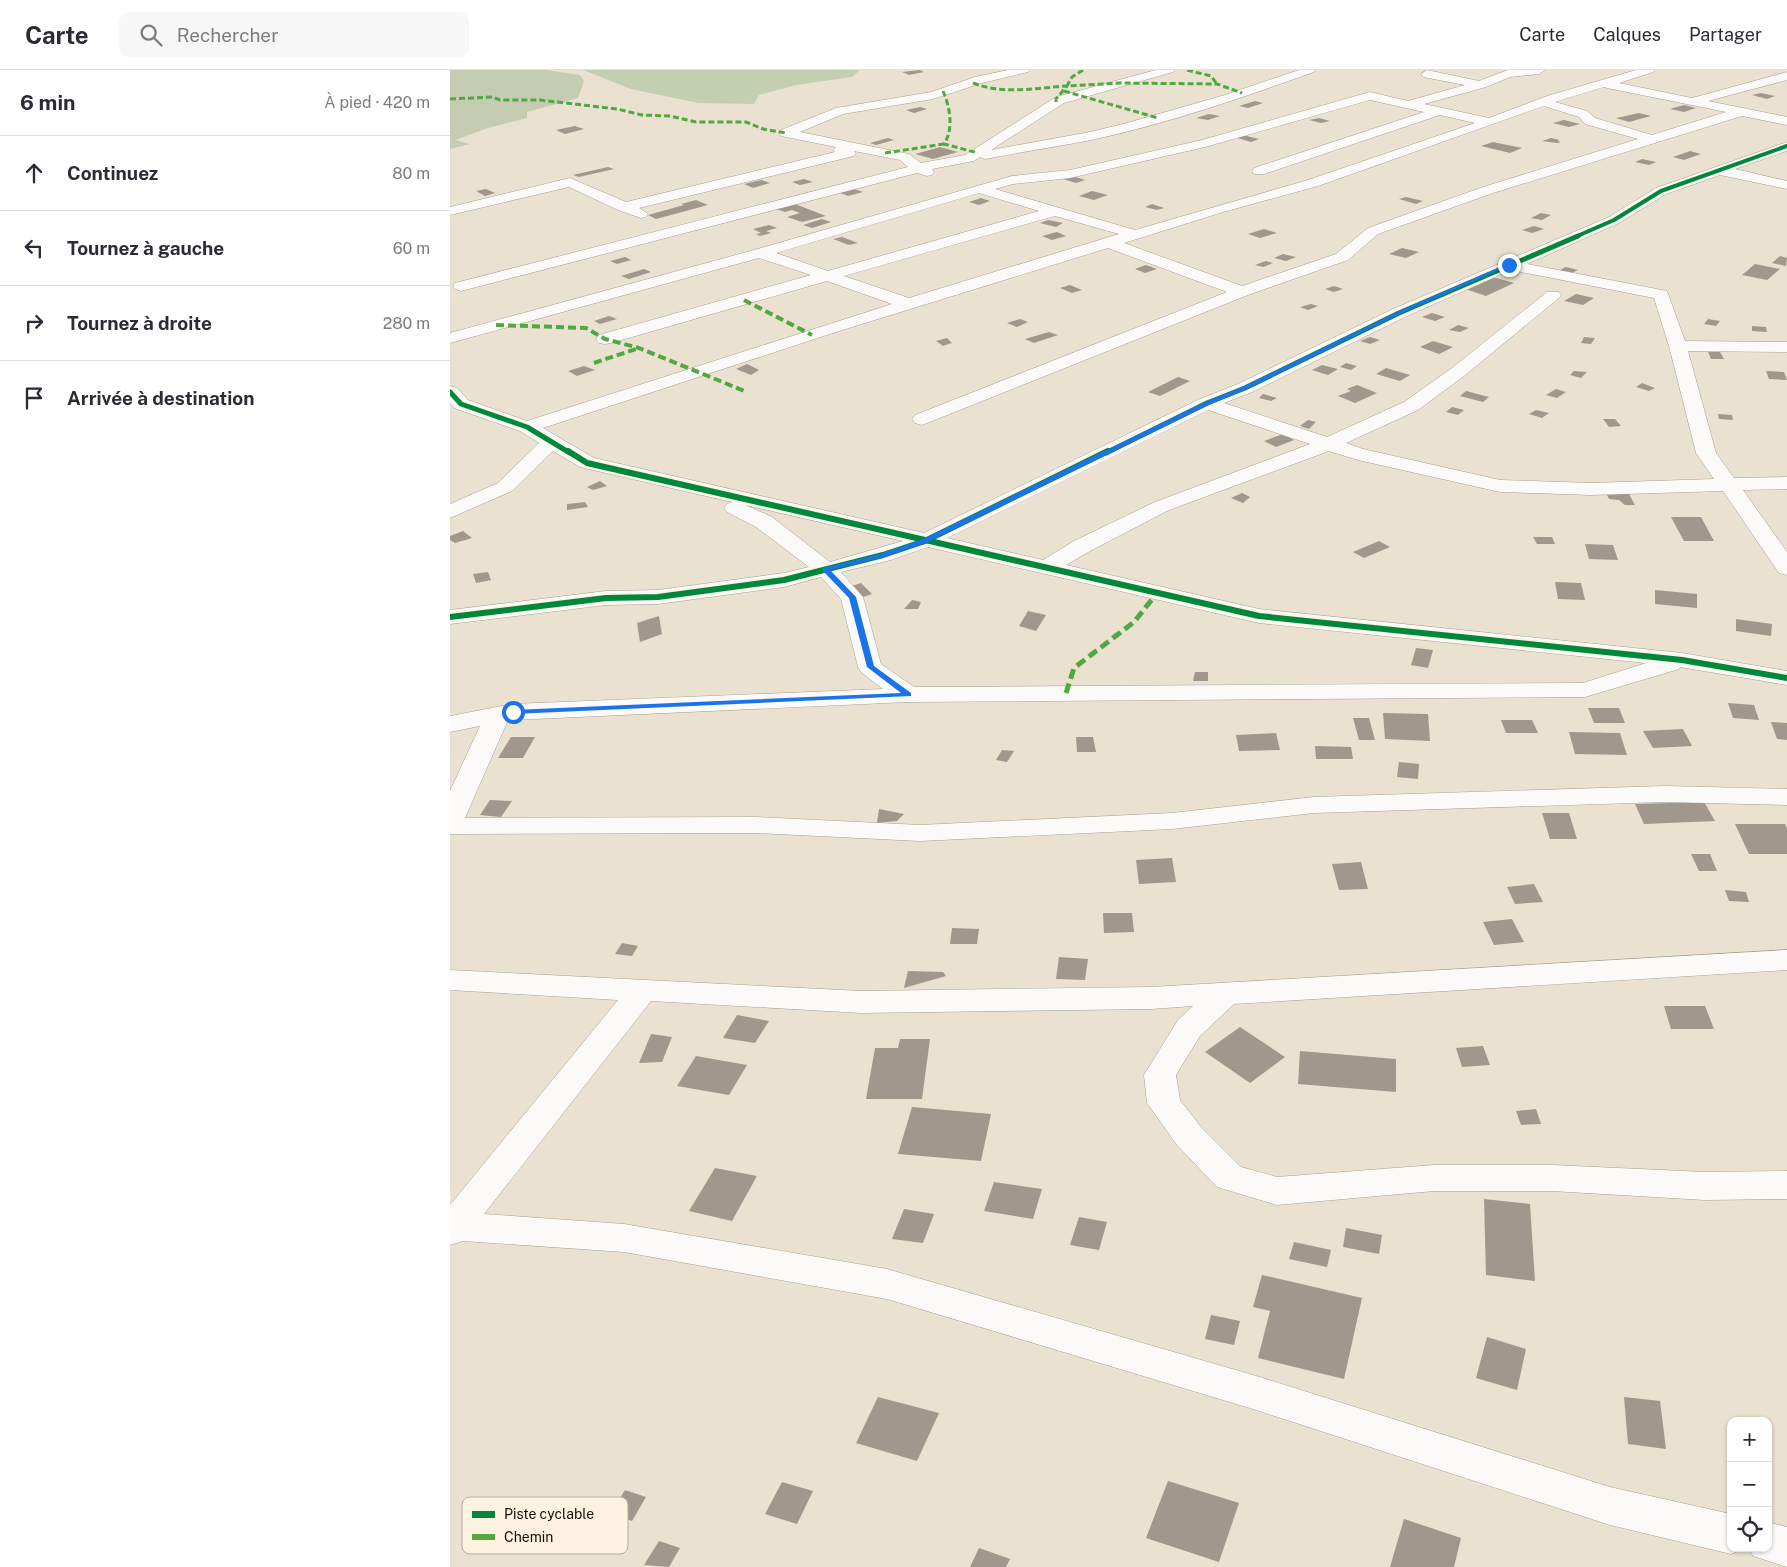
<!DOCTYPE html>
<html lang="fr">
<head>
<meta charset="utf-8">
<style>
  body { margin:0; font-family:"Public Sans",sans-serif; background:#f7f7f7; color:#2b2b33 }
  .controls { position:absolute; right:15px; bottom:15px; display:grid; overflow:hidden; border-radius:10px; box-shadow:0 1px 4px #0004 }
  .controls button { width:45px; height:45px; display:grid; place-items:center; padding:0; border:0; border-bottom:1px solid #e1e1e2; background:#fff; color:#2b2b33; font:25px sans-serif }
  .stop { position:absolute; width:15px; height:15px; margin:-11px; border:4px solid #1a73e8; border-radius:50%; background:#fff }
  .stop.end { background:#1a73e8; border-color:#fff; box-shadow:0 1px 5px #0008 }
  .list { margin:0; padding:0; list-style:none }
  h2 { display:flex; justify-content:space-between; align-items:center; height:65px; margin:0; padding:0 20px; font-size:21px }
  h2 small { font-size:16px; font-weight:400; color:#7c7c81 }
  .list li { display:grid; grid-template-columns:32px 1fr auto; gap:15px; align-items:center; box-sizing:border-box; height:75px; padding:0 20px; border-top:1px solid #e1e1e2 }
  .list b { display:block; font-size:19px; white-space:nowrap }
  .list em { font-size:16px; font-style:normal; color:#7c7c81 }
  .icon { flex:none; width:28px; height:28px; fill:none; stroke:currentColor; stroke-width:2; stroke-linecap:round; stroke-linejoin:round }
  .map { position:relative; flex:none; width:1337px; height:1497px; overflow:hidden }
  header { display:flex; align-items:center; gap:30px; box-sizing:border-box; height:70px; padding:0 25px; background:#fff; border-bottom:1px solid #e1e1e2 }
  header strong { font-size:24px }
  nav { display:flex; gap:28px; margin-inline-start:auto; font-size:18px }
  .search { width:350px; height:45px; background:#f7f7f7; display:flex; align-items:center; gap:12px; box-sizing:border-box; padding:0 18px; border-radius:10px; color:#7c7c81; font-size:19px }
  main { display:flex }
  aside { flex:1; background:#fff }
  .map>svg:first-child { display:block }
</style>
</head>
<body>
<header>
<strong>Carte</strong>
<div class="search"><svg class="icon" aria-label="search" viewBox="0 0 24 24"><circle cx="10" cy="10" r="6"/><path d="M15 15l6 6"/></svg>Rechercher</div>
<nav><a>Carte</a><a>Calques</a><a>Partager</a></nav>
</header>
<main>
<aside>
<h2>6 min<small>À pied · 420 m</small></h2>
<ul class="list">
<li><svg class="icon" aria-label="ahead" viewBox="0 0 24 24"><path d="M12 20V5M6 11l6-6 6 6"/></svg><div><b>Continuez</b></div><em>80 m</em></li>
<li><svg class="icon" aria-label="left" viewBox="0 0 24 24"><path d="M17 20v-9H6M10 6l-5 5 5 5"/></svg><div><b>Tournez à gauche</b></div><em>60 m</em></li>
<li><svg class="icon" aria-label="right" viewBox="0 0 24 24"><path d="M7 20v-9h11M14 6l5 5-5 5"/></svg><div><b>Tournez à droite</b></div><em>280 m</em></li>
<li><svg class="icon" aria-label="arrive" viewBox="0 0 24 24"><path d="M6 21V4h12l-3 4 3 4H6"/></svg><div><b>Arrivée à destination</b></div></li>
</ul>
</aside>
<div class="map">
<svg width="1337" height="1497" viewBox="0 0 1337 1497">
  <rect width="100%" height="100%" fill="#eae1d0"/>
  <path fill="#c4cdb2" d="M0,0H96L130,5L134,11L128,28L77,42V48L38,58L5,70L20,74L0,79Z"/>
  <path fill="#c4cfb2" d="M133,0H410L402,7L346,15L309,25L304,34L248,33L181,19Z"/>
  <g fill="#a1978d">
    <path d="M470,0L474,2L459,5L452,2Z"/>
    <path d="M1311,23L1325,26L1317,29L1302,25Z"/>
    <path d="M805,31L813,33L798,38L789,36Z"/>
    <path d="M1234,35L1246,38L1234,42L1220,39Z"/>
    <path d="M470,37L477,39L464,43L456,40Z"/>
    <path d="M1189,43L1201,46L1179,52L1166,48Z"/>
    <path d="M759,44L770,46L758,50L746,48Z"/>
    <path d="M869,48L880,51L871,53L859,50Z"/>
    <path d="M1114,50L1130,54L1119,57L1103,53Z"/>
    <path d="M125,56L134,59L115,64L106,60Z"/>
    <path d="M792,65L809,69L801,72L784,67Z"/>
    <path d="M438,68L444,70L426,75L420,73Z"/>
    <path d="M1101,68L1110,70L1107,71L1111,72L1107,73L1092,71Z"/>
    <path d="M1043,72L1072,78L1060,83L1031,76Z"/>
    <path d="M490,77L508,82L483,89L465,84Z"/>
    <path d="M1240,81L1251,84L1234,90L1223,87Z"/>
    <path d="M1192,89L1206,92L1199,95L1185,92Z"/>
    <path d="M158,97L164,99L129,107L123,105Z"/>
    <path d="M622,106L635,110L626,113L613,109Z"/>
    <path d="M354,109L363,112L350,115L342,112Z"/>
    <path d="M311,110L320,113L303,118L294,114Z"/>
    <path d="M402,118L413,122L398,126L388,122Z"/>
    <path d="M36,119L45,123L35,126L26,121Z"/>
    <path d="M642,121L658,125L644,130L629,126Z"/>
    <path d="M956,127L973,131L966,134L949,129Z"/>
    <path d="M531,128L540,131L529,135L519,132Z"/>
    <path d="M246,130L258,135L206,149L198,145L234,135L231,134Z"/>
    <path d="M345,134L376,146L352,152L337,147L350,143L342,140L335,142L326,139Z"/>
    <path d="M702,134L714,138L707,140L695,137Z"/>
    <path d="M1091,143L1101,145L1092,150L1081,148Z"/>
    <path d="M372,149L381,152L362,158L353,155Z"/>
    <path d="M598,150L613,153L606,157L590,153Z"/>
    <path d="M319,155L327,158L316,161L321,163L310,166L306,164L311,163L303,159Z"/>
    <path d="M1084,156L1094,159L1082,163L1072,160Z"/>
    <path d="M814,159L827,163L810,168L798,164Z"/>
    <path d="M607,162L616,166L602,170L592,166Z"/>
    <path d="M392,167L408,173L399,175L383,169Z"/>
    <path d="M952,178L969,182L956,188L939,184Z"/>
    <path d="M833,184L846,187L836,191L824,188Z"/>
    <path d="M1330,186L1337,188L1336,196L1322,193Z"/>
    <path d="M175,187L181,190L167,194L160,191Z"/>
    <path d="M816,191L823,193L813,197L805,195Z"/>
    <path d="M1305,194L1330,199L1317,210L1292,205Z"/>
    <path d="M696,195L707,199L695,203L685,199Z"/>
    <path d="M1116,197L1128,200L1120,204L1108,201Z"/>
    <path d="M194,199L201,202L179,209L171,206Z"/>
    <path d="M1043,207L1064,213L1036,226L1015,219Z"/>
    <path d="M620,215L632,220L622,223L610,218Z"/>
    <path d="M884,216L893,219L884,222L875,219Z"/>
    <path d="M1126,224L1144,228L1133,235L1114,231Z"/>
    <path d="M861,234L868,236L858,240L850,237Z"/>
    <path d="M982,243L995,247L985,251L972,247Z"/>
    <path d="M159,246L167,249L150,254L144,251Z"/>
    <path d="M570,249L578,252L567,257L557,253Z"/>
    <path d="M1258,249L1270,251L1266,256L1254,254Z"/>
    <path d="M1008,255L1019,258L1010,262L999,260Z"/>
    <path d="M1302,256L1316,257L1317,262L1302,261Z"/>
    <path d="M599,262L608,265L584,273L575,269Z"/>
    <path d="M920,267L930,270L920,274L910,271Z"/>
    <path d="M1134,267L1145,268L1141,274L1131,273Z"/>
    <path d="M497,268L502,273L493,276L486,271Z"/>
    <path d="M983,271L1003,277L989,284L970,277Z"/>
    <path d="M1258,282H1270L1274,289H1261Z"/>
    <path d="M896,293L907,296L901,300L890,297Z"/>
    <path d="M297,294L309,300L301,305L286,299Z"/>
    <path d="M872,295L888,299L878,305L862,300Z"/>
    <path d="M134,296L145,300L127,306L118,301Z"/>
    <path d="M936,298L960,305L950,311L926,304Z"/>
    <path d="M1124,301L1137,302L1131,308L1120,305Z"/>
    <path d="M1316,301L1334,302L1337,310L1319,309Z"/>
    <path d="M728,307L740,311L710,326L698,322Z"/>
    <path d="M1192,313L1205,318L1199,321L1186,317Z"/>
    <path d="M907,315L927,323L905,333L888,326L901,321L897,319Z"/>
    <path d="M1106,319L1116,322L1107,328L1096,325Z"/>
    <path d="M1016,321L1039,327L1033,332L1010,326Z"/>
    <path d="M813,324L827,328L821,331L809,328Z"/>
    <path d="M1002,337L1014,340L1008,345L996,342Z"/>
    <path d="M1086,340L1099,343L1092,348L1079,344Z"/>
    <path d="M1268,344L1282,345L1283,350L1269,349Z"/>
    <path d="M1153,349H1165L1171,356L1159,357Z"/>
    <path d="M858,350L866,352L859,359L850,356Z"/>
    <path d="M833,364L844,370L826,377L814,371Z"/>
    <path d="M150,411L157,416L143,420L137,417Z"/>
    <path d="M792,423L800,427L793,433L781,428Z"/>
    <path d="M1156,423L1179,424L1185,435H1175L1169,430L1159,429Z"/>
    <path d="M135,432L138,437L117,440V434Z"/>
    <path d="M1221,447H1251L1264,471H1234Z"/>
    <path d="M13,461L22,468L5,473L0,470V466Z"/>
    <path d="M1083,467H1102L1105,474H1087Z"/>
    <path d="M929,471L940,477L914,488L903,482Z"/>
    <path d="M1135,474L1163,475L1168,490L1139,489Z"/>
    <path d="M38,502L41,510L26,513L23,504Z"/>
    <path d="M1105,512L1131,513L1135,530L1108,529Z"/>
    <path d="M411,513L422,524L407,529L396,518Z"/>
    <path d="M1205,520L1247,524V538L1205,534Z"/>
    <path d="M462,530L471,532L468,539H454Z"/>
    <path d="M578,541L596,545L586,561L569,556Z"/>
    <path d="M209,546L212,564L190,572L187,553Z"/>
    <path d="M1286,549L1322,554L1321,566L1286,561Z"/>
    <path d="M966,578L983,580L978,598L961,595Z"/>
    <path d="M745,602H758V611H743Z"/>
    <path d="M1278,633L1304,635L1309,650L1283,648Z"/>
    <path d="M1138,638H1169L1175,653H1144Z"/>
    <path d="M933,643L978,644L980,671L935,669Z"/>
    <path d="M903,648H919L925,670H909Z"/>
    <path d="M1051,650H1082L1088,663H1056Z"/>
    <path d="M1321,652L1337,653V670L1327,669Z"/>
    <path d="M1233,659L1242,676L1203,678L1193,661Z"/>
    <path d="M1119,662L1170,663L1177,685L1125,684Z"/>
    <path d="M826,663L830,680L789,681L786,665Z"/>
    <path d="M61,667H85L73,688H48Z"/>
    <path d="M626,667H643L646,682H627Z"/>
    <path d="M865,676L901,677L903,689H866Z"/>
    <path d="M552,680L564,681L557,692L546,690Z"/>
    <path d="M949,692L969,694L968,709L947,707Z"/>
    <path d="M40,730L62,731L51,747L30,745Z"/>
    <path d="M1254,732L1265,751L1194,754L1185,734Z"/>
    <path d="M429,739L454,744L447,751L427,753Z"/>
    <path d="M1092,743H1119L1127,769H1100Z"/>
    <path d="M1285,754H1335L1337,758V784H1299Z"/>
    <path d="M1241,784H1260L1267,801H1249Z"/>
    <path d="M722,788L726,812L689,814L686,790Z"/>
    <path d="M911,792L918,819L889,820L882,794Z"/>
    <path d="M1084,814L1093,832L1065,834L1057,817Z"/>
    <path d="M1275,820L1296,822L1299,832L1279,831Z"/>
    <path d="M653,843H682L684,862L654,863Z"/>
    <path d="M1062,849L1074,872L1044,875L1033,852Z"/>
    <path d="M502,858L529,859L527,874H500Z"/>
    <path d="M172,873L188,876L182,886L165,884Z"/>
    <path d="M609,887L638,889L635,910L606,909Z"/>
    <path d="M458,901L493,902L496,906L454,918Z"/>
    <path d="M1214,936H1255L1264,959H1221Z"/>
    <path d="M287,945L319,951L305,973L273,968Z"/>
    <path d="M790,957L835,987L800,1013L755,982Z"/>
    <path d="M201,964L222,967L212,992L189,993Z"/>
    <path d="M450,969H480L472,1029H416L425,978H448Z"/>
    <path d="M1033,976L1040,995L1012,997L1006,978Z"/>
    <path d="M850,981L946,989V1022L848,1014Z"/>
    <path d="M246,986L297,995L279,1025L227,1016Z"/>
    <path d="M462,1037L541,1044L531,1091L448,1084Z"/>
    <path d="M1086,1039L1091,1054L1071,1055L1066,1041Z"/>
    <path d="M265,1098L307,1106L282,1151L239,1141Z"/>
    <path d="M544,1112L592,1119L583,1149L534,1141Z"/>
    <path d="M1034,1129L1080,1134L1085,1211L1036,1205Z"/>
    <path d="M454,1139L484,1144L473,1173L442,1169Z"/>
    <path d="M629,1147L657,1152L649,1180L620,1175Z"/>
    <path d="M896,1158L932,1165L929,1184L893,1177Z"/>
    <path d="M844,1172L881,1180L877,1197L839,1189Z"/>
    <path d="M812,1205L912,1228L894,1309L808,1288L820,1241L803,1237Z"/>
    <path d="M761,1245L790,1251L784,1275L755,1269Z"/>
    <path d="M1037,1267L1076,1279L1067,1320L1026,1308Z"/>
    <path d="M428,1327L489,1343L467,1391L406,1373Z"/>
    <path d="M1174,1327L1210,1331L1216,1379L1178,1374Z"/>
    <path d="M718,1411L789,1433L769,1492L696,1468Z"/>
    <path d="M332,1412L363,1421L347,1454L315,1444Z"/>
    <path d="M175,1420L196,1427L182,1451L161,1443Z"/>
    <path d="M954,1449L1011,1468L1004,1497H940Z"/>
    <path d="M209,1471L230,1478L219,1497L194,1495Z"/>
    <path d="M529,1478L560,1489L556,1497H520Z"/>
  </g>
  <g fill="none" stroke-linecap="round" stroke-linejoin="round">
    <defs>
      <g id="minor">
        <path d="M558,0H580L578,2L532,13L483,29L393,44L350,62L459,84L471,93L515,85L606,27L706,0H725L723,2L614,33L541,80L640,62L677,53L775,25L849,0H866L864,2C791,28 717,54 641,70C606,77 570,82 535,89L530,87L524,91L482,99L484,102L482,105L477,106L467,103L11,221L5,219L3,216L5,213L458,97L450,90L404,81L406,83L404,86L189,138L198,144L196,147L191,148L168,140L119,117L0,145V137L120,108L176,132L385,82L383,80L386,77L331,66L329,63L331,60L386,38L481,22L525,7Z"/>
        <path d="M977,0L1029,11L1058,0H1095L1089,4L1060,7L1036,17L974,34L1039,48L1097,26L1186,0H1205L1203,2L1169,13L1242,28L1337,2V10L1258,31L1337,47V55L1292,46L1043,123L928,164L898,190L798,225L472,355L465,353L462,349L465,345L777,222L658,178L386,262L93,358L144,388L474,463L750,329L788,314L943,239L1159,147L1206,118L1337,72V81L1285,99L1337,111V119L1270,105L1216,124L1169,153L1077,194L1217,221L1235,271L1337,272V282L1238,281L1266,383L1284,408L1337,407V419L1293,420L1337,482V505L1329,503L1273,421L1141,425L1050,422L908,390L879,381L719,440L640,481L616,495L809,539L1232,583L1337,601V615L1230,597L1229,599L1135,627L458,632L63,650H58L15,748L306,747L470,755L722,743L864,727L1214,716L1337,719V735L1214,732L864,743L722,759L470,771L306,763L0,764V721L30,656L0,662V646L63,634L433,619L411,602L408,597L391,529L371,507L334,517L208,534L156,535L0,554V540L156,521L208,520L334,503L359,497L306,457L277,442L274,438L277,434L282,432L130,397L103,381L62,421L0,448V434L48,413L89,373L70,361L4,338L0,333V316L7,318L18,330L77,351L442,234L377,211L161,273L155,274L149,273L146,269L149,265L361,205L309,188L0,273V263L304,180L562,106L620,100L752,70L920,22L958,31L1015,15L973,7L971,4ZM1154,17L1157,18L1276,42L1202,65L1145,48L1137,41L1105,32ZM920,30L974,42L804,98L802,101L804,104H814L990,45L1025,53L858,110L685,160L545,119L563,114L620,108L755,77ZM1094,36L1129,47L1135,54L1188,69L1033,117L918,158L886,184L792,216L674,173L773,142L868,116ZM529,123L589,141L378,201L326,183ZM605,146L669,164L459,228L394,206ZM1061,200L1204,228L1219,276L1246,383L1264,409L1141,413L1050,410L913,379L896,373L968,340L1014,306L1109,228L1111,225L1109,222H1097L1002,298L954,332L877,367L774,333L802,322L955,247ZM758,340L860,374L705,432L624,471L593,490L497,468ZM295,435L453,471L380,492L322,447ZM478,477L809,553L1196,593L1133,613L464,617L431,594L413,527L391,502L441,490Z"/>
        <path d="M1337,880V900L784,934L750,966L726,1005L730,1030L751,1057L791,1097L827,1107L984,1095H1102L1255,1102L1337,1101V1129L1255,1130L1102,1121H984L827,1135L767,1117L727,1075L697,1033L694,1005L728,950L743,936L701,939L411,943L201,931L34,1144L174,1154L437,1199L803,1305L1160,1417L1281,1444V1478H1295L1281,1484L1160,1455L803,1339L437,1229L174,1182L13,1171L0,1175V1135L168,930L0,920V900L411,921L701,917Z"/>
        <path d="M1318,1452L1337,1457V1497L1303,1486L1299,1478H1318Z"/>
      </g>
    </defs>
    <use href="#minor" stroke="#a69f92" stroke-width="1"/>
    <use href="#minor" fill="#fcfaf8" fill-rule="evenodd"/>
    <g stroke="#51a840" stroke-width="3" stroke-dasharray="6 3" stroke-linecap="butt">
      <path d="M633,0L622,7L617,16L670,13L767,14L792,23"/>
      <path d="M737,0L761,6L767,14"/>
      <path d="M523,13C553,25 585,18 617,16"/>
      <path d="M493,21C500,37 504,59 494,74L528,83"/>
      <path d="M614,21L708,48"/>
      <path d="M0,29L43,27L50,30H90L167,39L192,45L220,46L246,52H296L313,59L336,63"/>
      <path d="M606,32V29L617,16"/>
      <path d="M435,83L494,74"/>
    </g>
    <g stroke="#51a840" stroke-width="4" stroke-dasharray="8 4" stroke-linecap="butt">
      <path d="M294,230L362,265"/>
      <path d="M46,255L136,258L155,269L189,278L297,322"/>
      <path d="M144,293L189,278"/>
    </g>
    <path stroke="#51a840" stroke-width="5" stroke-dasharray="10 5" stroke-linecap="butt" d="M616,623L624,598L684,552L707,523"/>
    <defs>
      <path id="cycleway-far2" d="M1125,167L1164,150L1211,121L1337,76"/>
      <g id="cycleway-far1">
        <path d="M0,322L11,334L77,357L120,383"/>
        <path d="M656,383L757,333L795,318L949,243L1128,166"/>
      </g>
      <g id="cycleway">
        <path d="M118,381L137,393L809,546L1232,590L1337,608"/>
        <path d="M0,547L156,528L208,527L334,510L433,485L475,471L658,381"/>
      </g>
    </defs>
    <use href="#cycleway-far2" stroke="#fdf2e0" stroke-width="5"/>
    <use href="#cycleway-far1" stroke="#fdf2e0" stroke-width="7"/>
    <use href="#cycleway" stroke="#fdf2e0" stroke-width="9"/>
    <use href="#cycleway-far2" stroke="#00873e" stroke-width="4"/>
    <use href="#cycleway-far1" stroke="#00873e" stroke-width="5"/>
    <use href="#cycleway" stroke="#00873e" stroke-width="6"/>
  </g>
  <path fill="#1a73e8" d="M1057,194L1061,195L950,244L797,319L759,335L478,472L435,487L380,500L406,527L424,596L461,623V626L63,644L59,642L63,640L451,623L417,597L399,528L373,501V498L430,484L473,469L755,332L794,316L947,242Z"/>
  <rect x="12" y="1427" width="166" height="57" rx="8" fill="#fdf2e0" stroke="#b7ae9e" stroke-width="1"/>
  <rect x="22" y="1441" width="23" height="7" fill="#00873e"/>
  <rect x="22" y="1464" width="23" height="6" fill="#51a840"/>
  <g font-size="14" fill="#140e05">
    <text x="54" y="1449">Piste cyclable</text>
    <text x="54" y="1472">Chemin</text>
  </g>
</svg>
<div class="controls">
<button>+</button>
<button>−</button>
<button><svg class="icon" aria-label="locate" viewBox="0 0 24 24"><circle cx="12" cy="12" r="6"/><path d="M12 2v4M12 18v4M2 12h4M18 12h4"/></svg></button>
</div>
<div class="stop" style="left:63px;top:642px"></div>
<div class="stop end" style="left:1059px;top:195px"></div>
</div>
</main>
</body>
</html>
